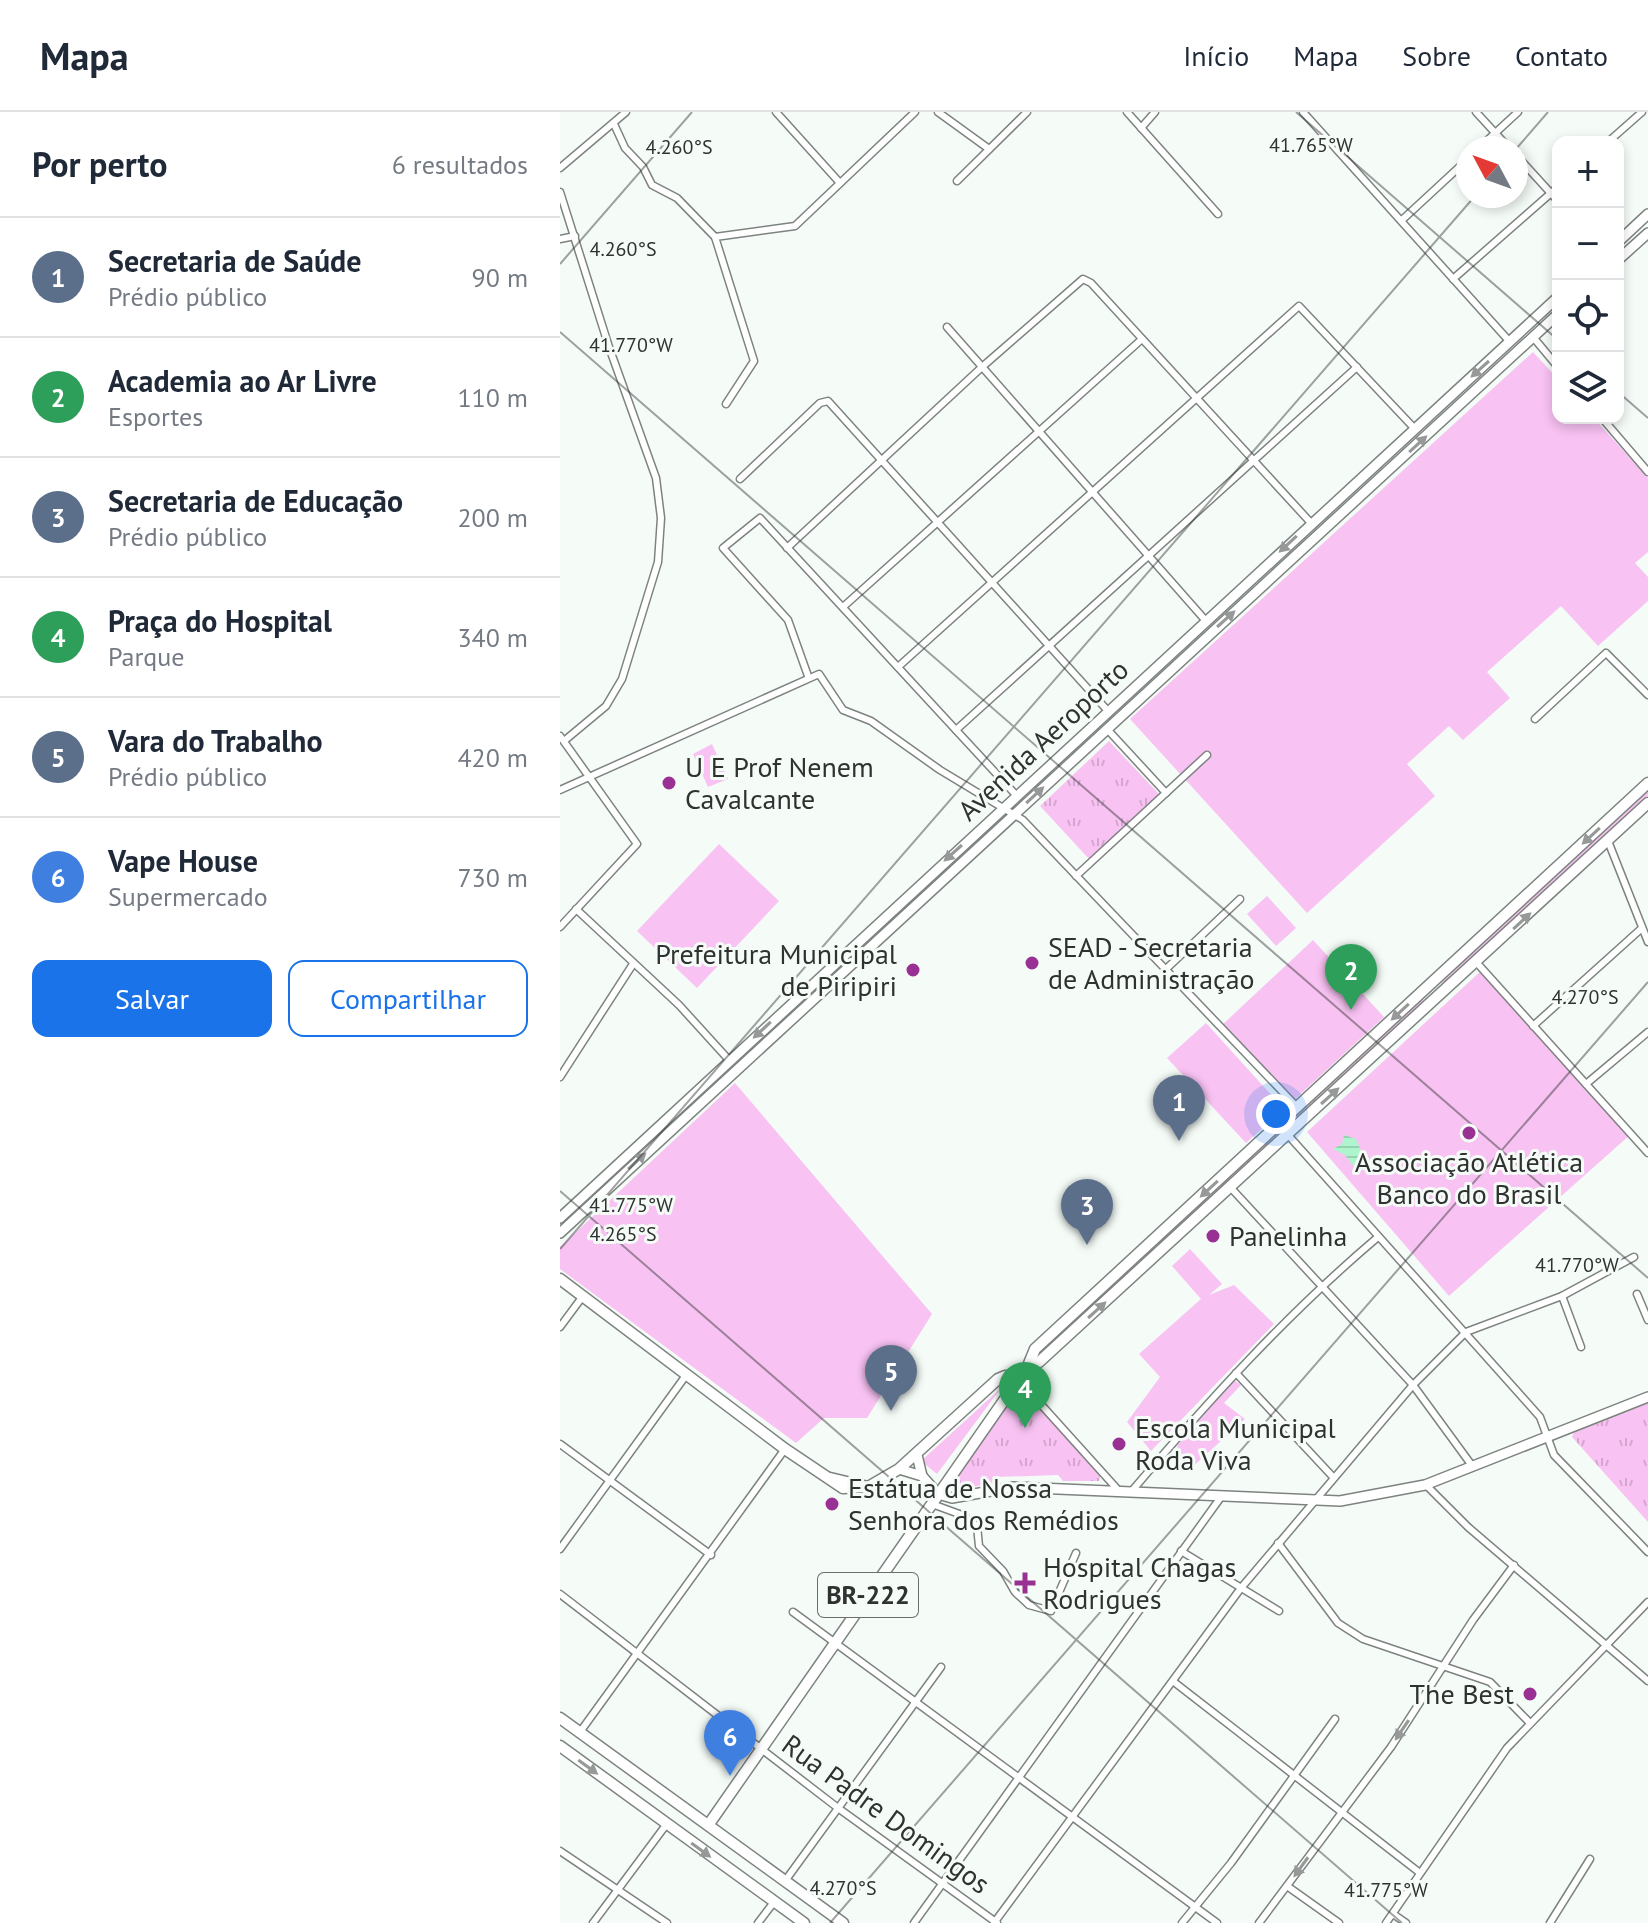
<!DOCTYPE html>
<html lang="pt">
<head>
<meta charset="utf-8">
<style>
  body { margin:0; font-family:"PT Sans",sans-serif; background:#f6f6f7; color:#1f2937 }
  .controls { position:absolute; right:24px; top:24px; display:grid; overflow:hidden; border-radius:16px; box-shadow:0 4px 12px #0003 }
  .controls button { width:72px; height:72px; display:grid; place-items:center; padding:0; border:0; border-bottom:2px solid #e0e1e3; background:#fff; color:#1f2937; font:40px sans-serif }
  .compass { position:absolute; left:896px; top:24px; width:72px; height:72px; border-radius:50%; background:#fff; box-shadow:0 4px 12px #0003; rotate:311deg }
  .you { position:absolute; left:716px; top:1002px; width:28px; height:28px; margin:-20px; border:6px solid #fff; border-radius:50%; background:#1a73e8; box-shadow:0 0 0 12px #1a73e833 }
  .badge { display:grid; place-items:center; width:52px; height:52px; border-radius:50%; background:#1a73e8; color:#fff; font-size:26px; font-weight:700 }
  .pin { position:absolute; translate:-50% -66px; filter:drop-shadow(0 2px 4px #0008) }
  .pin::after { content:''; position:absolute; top:42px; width:28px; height:24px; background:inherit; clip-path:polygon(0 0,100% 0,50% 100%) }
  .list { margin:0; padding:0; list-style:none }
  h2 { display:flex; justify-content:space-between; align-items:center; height:104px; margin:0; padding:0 32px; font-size:34px }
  h2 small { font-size:26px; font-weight:400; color:#747a83 }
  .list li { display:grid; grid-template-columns:52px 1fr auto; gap:24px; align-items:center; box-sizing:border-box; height:120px; padding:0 32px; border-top:2px solid #e0e1e3 }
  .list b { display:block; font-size:30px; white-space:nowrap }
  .list p { margin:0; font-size:26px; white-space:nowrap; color:#747a83 }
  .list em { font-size:26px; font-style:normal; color:#747a83 }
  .actions { display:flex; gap:16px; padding:24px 32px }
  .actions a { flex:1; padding:18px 0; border:2px solid #1a73e8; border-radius:16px; text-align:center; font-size:28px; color:#1a73e8 }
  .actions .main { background:#1a73e8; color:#fff }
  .icon { flex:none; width:44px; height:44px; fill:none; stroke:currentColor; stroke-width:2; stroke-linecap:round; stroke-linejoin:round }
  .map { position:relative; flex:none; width:1088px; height:1811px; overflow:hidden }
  header { display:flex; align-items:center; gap:48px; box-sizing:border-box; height:112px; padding:0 40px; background:#fff; border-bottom:2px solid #e0e1e3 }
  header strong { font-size:38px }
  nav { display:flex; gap:44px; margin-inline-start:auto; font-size:28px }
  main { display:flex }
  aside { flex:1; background:#fff }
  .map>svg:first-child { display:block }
</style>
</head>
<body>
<header>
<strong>Mapa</strong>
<nav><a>Início</a><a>Mapa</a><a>Sobre</a><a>Contato</a></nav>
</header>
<main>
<aside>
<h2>Por perto<small>6 resultados</small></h2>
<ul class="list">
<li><span class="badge" style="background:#5c6f8a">1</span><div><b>Secretaria de Saúde</b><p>Prédio público</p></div><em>90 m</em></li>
<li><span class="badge" style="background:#2e9e5b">2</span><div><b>Academia ao Ar Livre</b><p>Esportes</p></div><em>110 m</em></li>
<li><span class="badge" style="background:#5c6f8a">3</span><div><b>Secretaria de Educação</b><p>Prédio público</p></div><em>200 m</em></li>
<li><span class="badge" style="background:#2e9e5b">4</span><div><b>Praça do Hospital</b><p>Parque</p></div><em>340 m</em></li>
<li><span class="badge" style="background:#5c6f8a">5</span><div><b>Vara do Trabalho</b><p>Prédio público</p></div><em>420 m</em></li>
<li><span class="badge" style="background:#3f7fe0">6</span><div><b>Vape House</b><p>Supermercado</p></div><em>730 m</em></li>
</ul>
<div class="actions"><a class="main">Salvar</a><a>Compartilhar</a></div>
</aside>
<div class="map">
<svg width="1088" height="1811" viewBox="0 0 1088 1811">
  <defs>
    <pattern id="park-tufts" width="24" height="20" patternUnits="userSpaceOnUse" patternTransform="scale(2)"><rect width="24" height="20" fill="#f8c2f2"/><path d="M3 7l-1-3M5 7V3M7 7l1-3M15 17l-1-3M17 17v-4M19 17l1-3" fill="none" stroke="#d5a7d0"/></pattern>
    <pattern id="water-rules" width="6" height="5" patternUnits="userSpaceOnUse" patternTransform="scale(2)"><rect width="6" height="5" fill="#aef5ce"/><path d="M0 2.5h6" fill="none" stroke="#96d2b1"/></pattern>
  </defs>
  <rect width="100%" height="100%" fill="#f5fcf8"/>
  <g fill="#f8c2f2">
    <path d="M973,240L998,267V306H1034L1088,366V440L1075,451L1088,465V489L1038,534L1001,494L927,560L950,586L903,628L889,614L847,652L875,684L747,801L570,607Z"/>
    <path d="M152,632L168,667L148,675L133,642Z"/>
    <path d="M159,732L219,789L137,876L77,819Z"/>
    <path d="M707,784L736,816L716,834L687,802Z"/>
    <path d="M753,828L824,905L733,989L662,913Z"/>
    <path d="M922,858L1071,1022L889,1184L747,1020Z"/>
    <path d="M646,911L724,997L686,1031L607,946Z"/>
    <path d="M175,971L372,1202L307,1306H264L236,1331L0,1157V1135Z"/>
    <path d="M630,1137L662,1172L649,1183L674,1173L714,1212L591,1339L567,1310L600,1265L579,1242L641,1187L612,1154Z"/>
    <path d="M674,1268L681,1273L664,1291L685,1307L628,1359L617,1334Z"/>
    <path d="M441,1276L377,1362L361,1349Z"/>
  </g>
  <g fill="url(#park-tufts)">
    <path d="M549,629L599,682L530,748L480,694Z"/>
    <path d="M1088,675V683L884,872L881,871Z"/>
    <path d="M867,880L860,894L731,1010V1006Z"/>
    <path d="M715,1020L719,1024L478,1243V1240Z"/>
    <path d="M460,1279L466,1280L541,1361L539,1369H503L498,1363L437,1365L434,1371L396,1378L390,1374V1368Z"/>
    <path d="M1088,1291V1410L1012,1325L1014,1320Z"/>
  </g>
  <path fill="url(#water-rules)" d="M784,1023L796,1027L805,1049L796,1057L785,1043L773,1037L782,1032Z"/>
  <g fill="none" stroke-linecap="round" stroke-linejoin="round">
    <defs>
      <g id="street">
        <path d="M216,0L280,71"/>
        <path d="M378,0L429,37"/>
        <path d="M567,0L658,102"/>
        <path d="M743,0L950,230"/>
        <path d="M916,0L949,36"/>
        <path d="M54,12L65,36L83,55L92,73L117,86L156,126"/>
        <path d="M581,16L595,0"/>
        <path d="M1048,30L1082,0"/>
        <path d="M919,36L958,0"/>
        <path d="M956,43L998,89"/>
        <path d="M0,56L66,0"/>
        <path d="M397,69L467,0"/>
        <path d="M0,80L49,235L96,366L101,406L98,450L62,567L46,594L4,629"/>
        <path d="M842,108L908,47"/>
        <path d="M0,127L15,124"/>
        <path d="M893,167L998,75"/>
        <path d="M387,215L646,509"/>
        <path d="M973,225L998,255"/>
        <path d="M166,292L194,249L155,125L235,114L355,0"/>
        <path d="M1042,306L1088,360"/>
        <path d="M180,367L260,291L268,289L548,599"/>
        <path d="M227,436L422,255L523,167L531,171L751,411"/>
        <path d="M283,495L582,227"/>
        <path d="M338,555L739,194L854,316"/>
        <path d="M248,564L228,508L163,436L200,406L456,683"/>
        <path d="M975,607L1046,541L1088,583"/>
        <path d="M547,617L606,681"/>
        <path d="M396,618L797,255"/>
        <path d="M0,624L77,732L0,815"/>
        <path d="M0,678L259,562L283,598L311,609L380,658L463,708L737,995"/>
        <path d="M1048,729L1088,830"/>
        <path d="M516,764L647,643"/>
        <path d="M16,797L119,893L169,948"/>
        <path d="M917,851L1088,1041"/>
        <path d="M605,858L680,787"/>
        <path d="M973,914L1082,816"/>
        <path d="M0,965L73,852"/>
        <path d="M1026,972L1088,920"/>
        <path d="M728,1023L980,1305L994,1343L1088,1440"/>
        <path d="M671,1076L853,1273L913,1355"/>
        <path d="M1077,1182L1088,1208"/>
        <path d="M1002,1184L1021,1235"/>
        <path d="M0,1215L23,1184"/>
        <path d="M676,1261L773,1365"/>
        <path d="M459,1268L559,1379"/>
        <path d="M0,1332L151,1443"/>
        <path d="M866,1373L908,1415L1088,1569"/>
        <path d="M571,1380C648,1289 727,1202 818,1125"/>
        <path d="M372,1392L402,1403L417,1414L419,1434L443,1459L455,1480L469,1493L491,1499L516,1441"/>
        <path d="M718,1431L778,1511L803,1527L930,1570L969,1610"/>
        <path d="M0,1437L127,1262"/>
        <path d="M621,1439L719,1499"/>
        <path d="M0,1482L278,1696L437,1811"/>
        <path d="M233,1500L657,1811"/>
        <path d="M614,1570L860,1761"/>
        <path d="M20,1620L225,1337"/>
        <path d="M0,1739L107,1811"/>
        <path d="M225,1769L381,1555"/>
        <path d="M727,1774L779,1811"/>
        <path d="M833,1802L846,1811"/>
        <path d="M33,1811L106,1713"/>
        <path d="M198,1811L214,1790"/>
        <path d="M354,1811L661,1385"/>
        <path d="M434,1811L681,1476L853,1273L906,1220L1002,1184L1074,1145"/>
        <path d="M622,1811L671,1751L775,1607"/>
        <path d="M699,1811L831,1635L913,1508L954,1453"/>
        <path d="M826,1811L947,1636L1088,1490"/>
        <path d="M990,1811L1030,1747"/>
      </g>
      <g id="secondary">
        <path d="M1058,130L1088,102"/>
        <path d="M1058,148L1088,121"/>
        <path d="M0,1106L998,185"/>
        <path d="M0,1121L998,202"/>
        <path d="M357,1343L362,1364"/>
        <path d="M339,1357L362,1364L378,1382L392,1386L453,1375L780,1389L865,1373L1088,1285"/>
      </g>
      <g id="primary">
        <path d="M0,1167L225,1337L283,1376L308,1375L339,1357L438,1267L445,1264L459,1268"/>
        <path d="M468,1254L479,1250L1088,691"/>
        <path d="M270,1366L308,1375"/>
        <path d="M0,1606L283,1811"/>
        <path d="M0,1634L244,1811"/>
        <path d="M149,1712L468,1254L475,1237L1088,671"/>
      </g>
    </defs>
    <use href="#street" stroke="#7d837f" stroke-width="9"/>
    <use href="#secondary" stroke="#7d837f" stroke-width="12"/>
    <use href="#primary" stroke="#7d837f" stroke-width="13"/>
    <use href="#street" stroke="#fff" stroke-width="6"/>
    <use href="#secondary" stroke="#fff" stroke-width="9"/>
    <use href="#primary" stroke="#fff" stroke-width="10"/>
  </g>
  <defs><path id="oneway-solid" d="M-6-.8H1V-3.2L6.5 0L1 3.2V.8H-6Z" transform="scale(2)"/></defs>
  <g fill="#979898">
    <use href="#oneway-solid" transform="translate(920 257) rotate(138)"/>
    <use href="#oneway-solid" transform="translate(858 332) rotate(-43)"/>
    <use href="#oneway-solid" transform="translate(728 432) rotate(137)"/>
    <use href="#oneway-solid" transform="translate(666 507) rotate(-42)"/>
    <use href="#oneway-solid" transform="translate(475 683) rotate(-43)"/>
    <use href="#oneway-solid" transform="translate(1031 724) rotate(137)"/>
    <use href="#oneway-solid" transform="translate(393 741) rotate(138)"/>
    <use href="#oneway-solid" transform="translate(962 809) rotate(-43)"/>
    <use href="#oneway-solid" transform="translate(840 900) rotate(137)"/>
    <use href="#oneway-solid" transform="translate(202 918) rotate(137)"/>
    <use href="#oneway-solid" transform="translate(770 984) rotate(-42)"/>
    <use href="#oneway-solid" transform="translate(77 1049) rotate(-43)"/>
    <use href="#oneway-solid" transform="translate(649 1077) rotate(137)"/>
    <use href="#oneway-solid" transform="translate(537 1198) rotate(-42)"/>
    <use href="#oneway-solid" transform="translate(842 1618) rotate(124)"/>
    <use href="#oneway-solid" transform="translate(28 1655) rotate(36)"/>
    <use href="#oneway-solid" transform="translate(141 1738) rotate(36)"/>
    <use href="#oneway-solid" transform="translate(741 1755) rotate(126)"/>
  </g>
  <path fill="none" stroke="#2f3230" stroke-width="2" stroke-opacity="0.45" d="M736,0L998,228M956,37L988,0M0,152L132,0M0,220L1088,1166M1058,280L1088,306M0,1079L842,1811M0,1137L915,84M270,1811L1088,870"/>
  <g fill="#993093" stroke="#f5fcf8" stroke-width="3">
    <circle cx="109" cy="671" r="8"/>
    <circle cx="472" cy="851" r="8"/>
    <circle cx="353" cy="858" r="8"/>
    <circle cx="909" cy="1021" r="8"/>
    <circle cx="653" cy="1124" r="8"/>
    <circle cx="559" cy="1332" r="8"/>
    <circle cx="272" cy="1392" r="8"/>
    <path d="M461 1459h8v8h8v8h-8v8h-8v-8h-8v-8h8z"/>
    <circle cx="970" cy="1582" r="8"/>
  </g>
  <g text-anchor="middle" stroke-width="6" stroke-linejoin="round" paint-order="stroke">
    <rect fill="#f5fcf8" stroke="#6a6f6c" stroke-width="2" x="258" y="1461" width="100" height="44" rx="6"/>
    <g font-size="26" font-weight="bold" fill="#2f3230">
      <text x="308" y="1492">BR-222</text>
    </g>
    <g font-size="28" fill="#2f3230" stroke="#f5fcf8">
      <text transform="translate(483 628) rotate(-43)" y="10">Avenida Aeroporto</text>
      <text transform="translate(326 1702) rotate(36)" y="10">Rua Padre Domingos</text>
    </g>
    <g font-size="28" fill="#2f3230" stroke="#f5fcf8" text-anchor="start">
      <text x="125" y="665">U E Prof Nenem<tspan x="125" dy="32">Cavalcante</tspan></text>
      <text x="488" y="845">SEAD - Secretaria<tspan x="488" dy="32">de Administração</tspan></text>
      <text x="337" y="852" text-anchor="end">Prefeitura Municipal<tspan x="337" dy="32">de Piripiri</tspan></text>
      <text x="909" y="1060" text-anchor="middle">Associação Atlética<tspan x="909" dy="32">Banco do Brasil</tspan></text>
      <text x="669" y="1134">Panelinha</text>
      <text x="575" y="1326">Escola Municipal<tspan x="575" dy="32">Roda Viva</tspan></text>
      <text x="288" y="1386">Estátua de Nossa<tspan x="288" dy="32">Senhora dos Remédios</tspan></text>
      <text x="483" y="1465">Hospital Chagas<tspan x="483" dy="32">Rodrigues</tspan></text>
      <text x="954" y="1592" text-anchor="end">The Best</text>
    </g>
  </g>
  <g font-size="20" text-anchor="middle" fill="#2f3230" stroke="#f5fcf8" stroke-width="6" stroke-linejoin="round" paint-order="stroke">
    <text x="751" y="40">41.765°W</text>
    <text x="119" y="42">4.260°S</text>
    <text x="63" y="144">4.260°S</text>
    <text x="71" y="240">41.770°W</text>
    <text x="1025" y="892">4.270°S</text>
    <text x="71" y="1100">41.775°W</text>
    <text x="63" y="1129">4.265°S</text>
    <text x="1017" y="1160">41.770°W</text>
    <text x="283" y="1783">4.270°S</text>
    <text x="826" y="1785">41.775°W</text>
  </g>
</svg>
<div class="controls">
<button>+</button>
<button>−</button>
<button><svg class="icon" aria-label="locate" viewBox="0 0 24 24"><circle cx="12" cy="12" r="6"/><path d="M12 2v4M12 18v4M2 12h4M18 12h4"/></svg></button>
<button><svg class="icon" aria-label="layers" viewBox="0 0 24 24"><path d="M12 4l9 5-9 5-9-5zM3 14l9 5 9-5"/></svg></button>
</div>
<svg class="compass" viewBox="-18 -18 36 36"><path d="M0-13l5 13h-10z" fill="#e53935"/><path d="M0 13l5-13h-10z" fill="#747a83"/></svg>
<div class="you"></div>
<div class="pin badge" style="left:619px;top:1029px;background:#5c6f8a">1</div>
<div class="pin badge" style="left:791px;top:898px;background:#2e9e5b">2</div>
<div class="pin badge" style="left:527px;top:1133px;background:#5c6f8a">3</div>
<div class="pin badge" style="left:465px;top:1316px;background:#2e9e5b">4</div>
<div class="pin badge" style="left:331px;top:1299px;background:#5c6f8a">5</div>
<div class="pin badge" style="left:170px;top:1664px;background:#3f7fe0">6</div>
</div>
</main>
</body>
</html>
